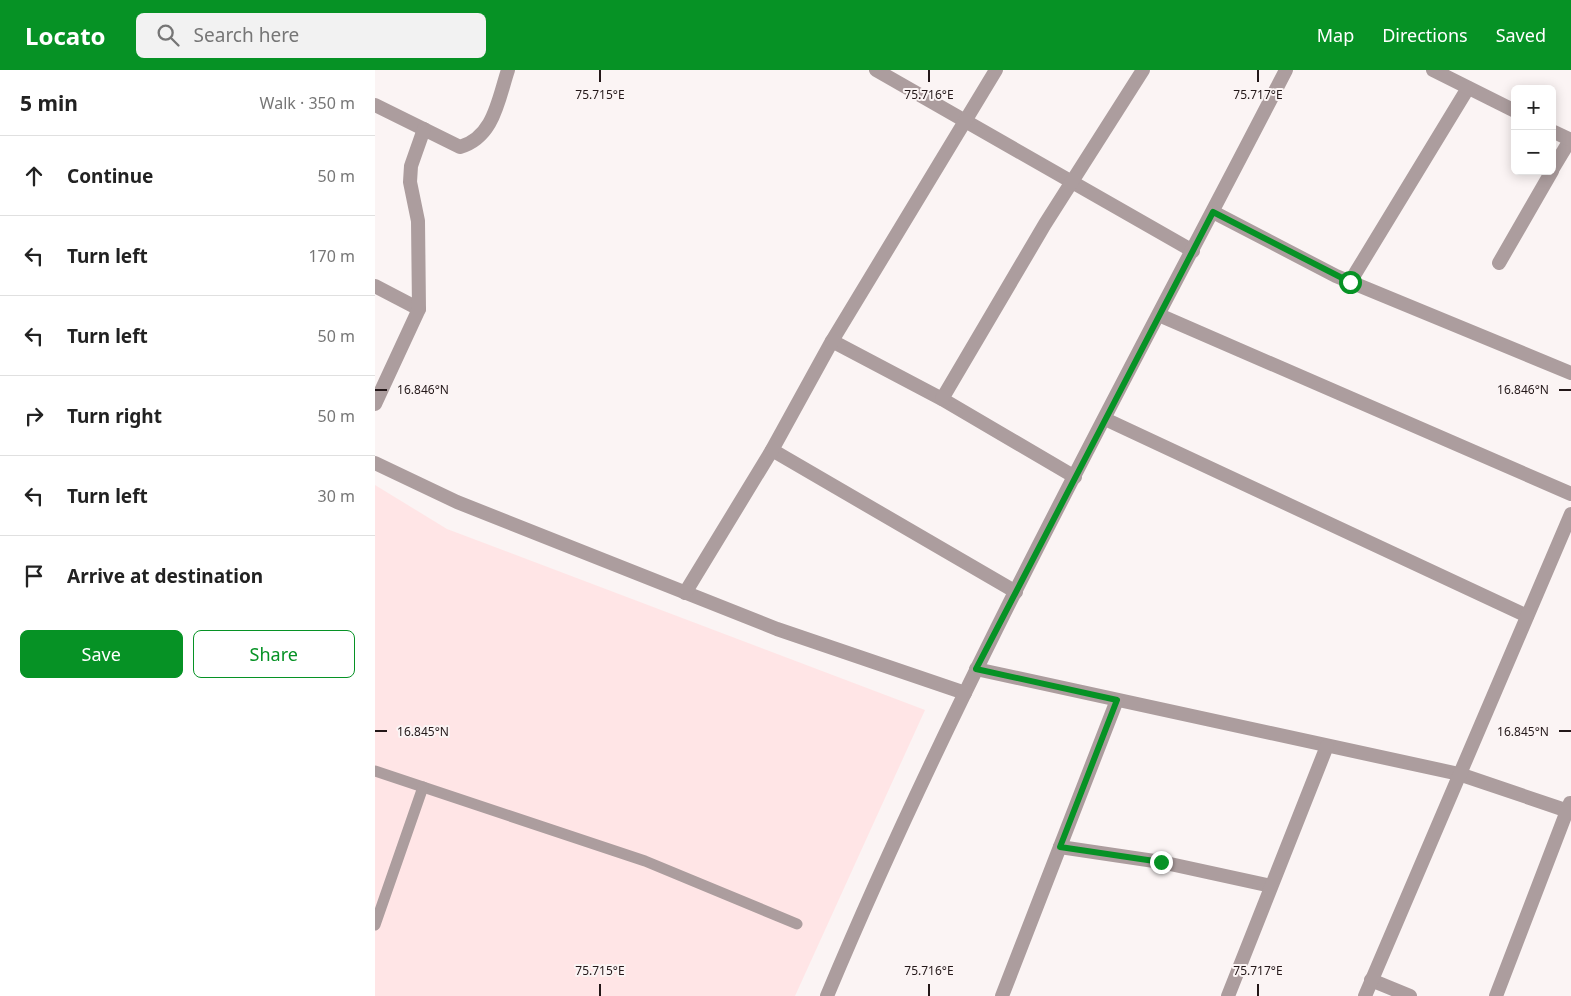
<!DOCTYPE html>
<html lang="en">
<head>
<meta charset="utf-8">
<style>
  body { margin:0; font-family:"Noto Sans",sans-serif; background:#f2f2f2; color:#222 }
  .controls { position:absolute; right:15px; top:15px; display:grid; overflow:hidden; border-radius:8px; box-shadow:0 2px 12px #0003 }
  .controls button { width:45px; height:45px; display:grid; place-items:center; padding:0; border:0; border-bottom:1px solid #e0e0e0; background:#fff; color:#222; font:25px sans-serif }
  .stop { position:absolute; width:15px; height:15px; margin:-11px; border:4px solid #069225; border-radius:50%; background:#fff }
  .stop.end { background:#069225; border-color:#fff; box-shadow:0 1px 5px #0008 }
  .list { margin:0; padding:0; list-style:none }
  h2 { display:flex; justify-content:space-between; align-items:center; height:65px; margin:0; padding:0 20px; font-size:21px }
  h2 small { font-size:16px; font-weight:400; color:#767676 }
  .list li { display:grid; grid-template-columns:32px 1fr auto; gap:15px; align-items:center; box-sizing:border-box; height:80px; padding:0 20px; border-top:1px solid #e0e0e0 }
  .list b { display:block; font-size:19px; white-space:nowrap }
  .list em { font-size:16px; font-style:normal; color:#767676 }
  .actions { display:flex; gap:10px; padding:15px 20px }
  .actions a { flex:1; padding:11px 0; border:1px solid #069225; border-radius:8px; text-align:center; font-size:18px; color:#069225 }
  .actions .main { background:#069225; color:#fff }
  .icon { flex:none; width:28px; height:28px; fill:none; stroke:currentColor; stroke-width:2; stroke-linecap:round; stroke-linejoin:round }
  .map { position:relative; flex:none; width:1196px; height:926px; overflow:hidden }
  header { display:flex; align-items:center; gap:30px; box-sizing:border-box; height:70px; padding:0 25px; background:#069225; color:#fff }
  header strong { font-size:24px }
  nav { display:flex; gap:28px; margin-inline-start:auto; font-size:18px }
  .search { width:350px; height:45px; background:#f2f2f2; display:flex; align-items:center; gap:12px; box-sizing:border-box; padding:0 18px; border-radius:8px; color:#767676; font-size:19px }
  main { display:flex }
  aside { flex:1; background:#fff }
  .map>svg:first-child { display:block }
</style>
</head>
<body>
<header>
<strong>Locato</strong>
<div class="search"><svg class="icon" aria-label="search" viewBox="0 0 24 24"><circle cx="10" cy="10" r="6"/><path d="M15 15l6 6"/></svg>Search here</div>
<nav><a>Map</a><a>Directions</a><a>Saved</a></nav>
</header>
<main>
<aside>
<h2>5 min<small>Walk · 350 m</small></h2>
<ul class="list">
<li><svg class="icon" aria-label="ahead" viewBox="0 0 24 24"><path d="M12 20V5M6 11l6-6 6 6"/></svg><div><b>Continue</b></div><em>50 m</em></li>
<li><svg class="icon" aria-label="left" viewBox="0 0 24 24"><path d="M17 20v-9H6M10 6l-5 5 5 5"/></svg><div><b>Turn left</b></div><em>170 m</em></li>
<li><svg class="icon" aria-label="left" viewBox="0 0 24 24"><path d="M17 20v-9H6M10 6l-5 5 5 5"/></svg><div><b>Turn left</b></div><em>50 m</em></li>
<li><svg class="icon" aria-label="right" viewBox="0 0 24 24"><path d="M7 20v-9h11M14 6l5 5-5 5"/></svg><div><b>Turn right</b></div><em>50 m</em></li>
<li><svg class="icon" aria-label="left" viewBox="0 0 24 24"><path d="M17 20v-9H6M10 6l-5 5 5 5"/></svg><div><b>Turn left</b></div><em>30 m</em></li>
<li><svg class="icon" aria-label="arrive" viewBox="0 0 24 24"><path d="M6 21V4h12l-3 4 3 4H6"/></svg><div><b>Arrive at destination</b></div></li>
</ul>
<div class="actions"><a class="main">Save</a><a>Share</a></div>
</aside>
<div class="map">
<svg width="1196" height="926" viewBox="0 0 1196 926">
  <rect width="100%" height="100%" fill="#fbf4f4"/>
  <path fill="#ffe5e6" d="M0,415L72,459L550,640L420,926H0Z"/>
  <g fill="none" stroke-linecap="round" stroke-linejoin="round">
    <g stroke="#ac9d9e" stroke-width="11">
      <path d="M0,701L270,791L422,854"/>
      <path d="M0,855L48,717"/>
    </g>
    <g stroke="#ac9d9e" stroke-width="14">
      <path d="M501,0L818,181"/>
      <path d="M0,35L85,77C119,67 123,30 133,0"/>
      <path d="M1177,100L1195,70"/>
      <path d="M838,142L961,206L1196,303"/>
      <path d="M1124,193L1177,101"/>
      <path d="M975,212L1093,18"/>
      <path d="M0,216L44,239"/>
      <path d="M784,245L1196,424"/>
      <path d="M457,271L567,329L700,407"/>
      <path d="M567,329L670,154L768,0"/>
      <path d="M0,334L44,239L43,151L35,112L36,96L49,59"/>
      <path d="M730,349L1152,546"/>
      <path d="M397,380L641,522"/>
      <path d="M0,393L82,432L402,559L590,623"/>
      <path d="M310,523L397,380L457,271L621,0"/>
      <path d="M601,599L1084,704L1196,742"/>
      <path d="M685,777L786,792L896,816"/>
      <path d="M996,910L1035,926"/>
      <path d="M627,926L742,630"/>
      <path d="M853,926L952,676"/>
      <path d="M990,926L1196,444"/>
      <path d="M1121,926L1195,733"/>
    </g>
    <g stroke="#ac9d9e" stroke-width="14">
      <path d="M1058,0L1140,41"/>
      <path d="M1177,61L1196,70"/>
      <path d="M452,926C585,608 753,306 911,0"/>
    </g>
  </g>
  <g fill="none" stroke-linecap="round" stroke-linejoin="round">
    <path stroke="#069225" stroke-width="6" d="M786,792L685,777L742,630L601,599L838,142L975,212"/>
  </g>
  <path fill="none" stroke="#231718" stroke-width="2" d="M225,0V12M554,0V12M883,0V12M0,320H12M1184,320H1196M0,661H12M1184,661H1196M225,914V926M554,914V926M883,914V926"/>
  <g font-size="12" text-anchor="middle" fill="#231718" stroke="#fbf4f4" stroke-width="4" stroke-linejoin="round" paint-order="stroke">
    <text x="225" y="29">75.715°E</text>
    <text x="554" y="29">75.716°E</text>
    <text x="883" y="29">75.717°E</text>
    <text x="48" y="324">16.846°N</text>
    <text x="1148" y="324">16.846°N</text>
    <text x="48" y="666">16.845°N</text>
    <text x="1148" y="666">16.845°N</text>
    <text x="225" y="905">75.715°E</text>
    <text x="554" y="905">75.716°E</text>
    <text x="883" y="905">75.717°E</text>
  </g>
</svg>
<div class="controls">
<button>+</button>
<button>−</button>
</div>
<div class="stop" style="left:975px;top:212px"></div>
<div class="stop end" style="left:786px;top:792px"></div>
</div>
</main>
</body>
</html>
